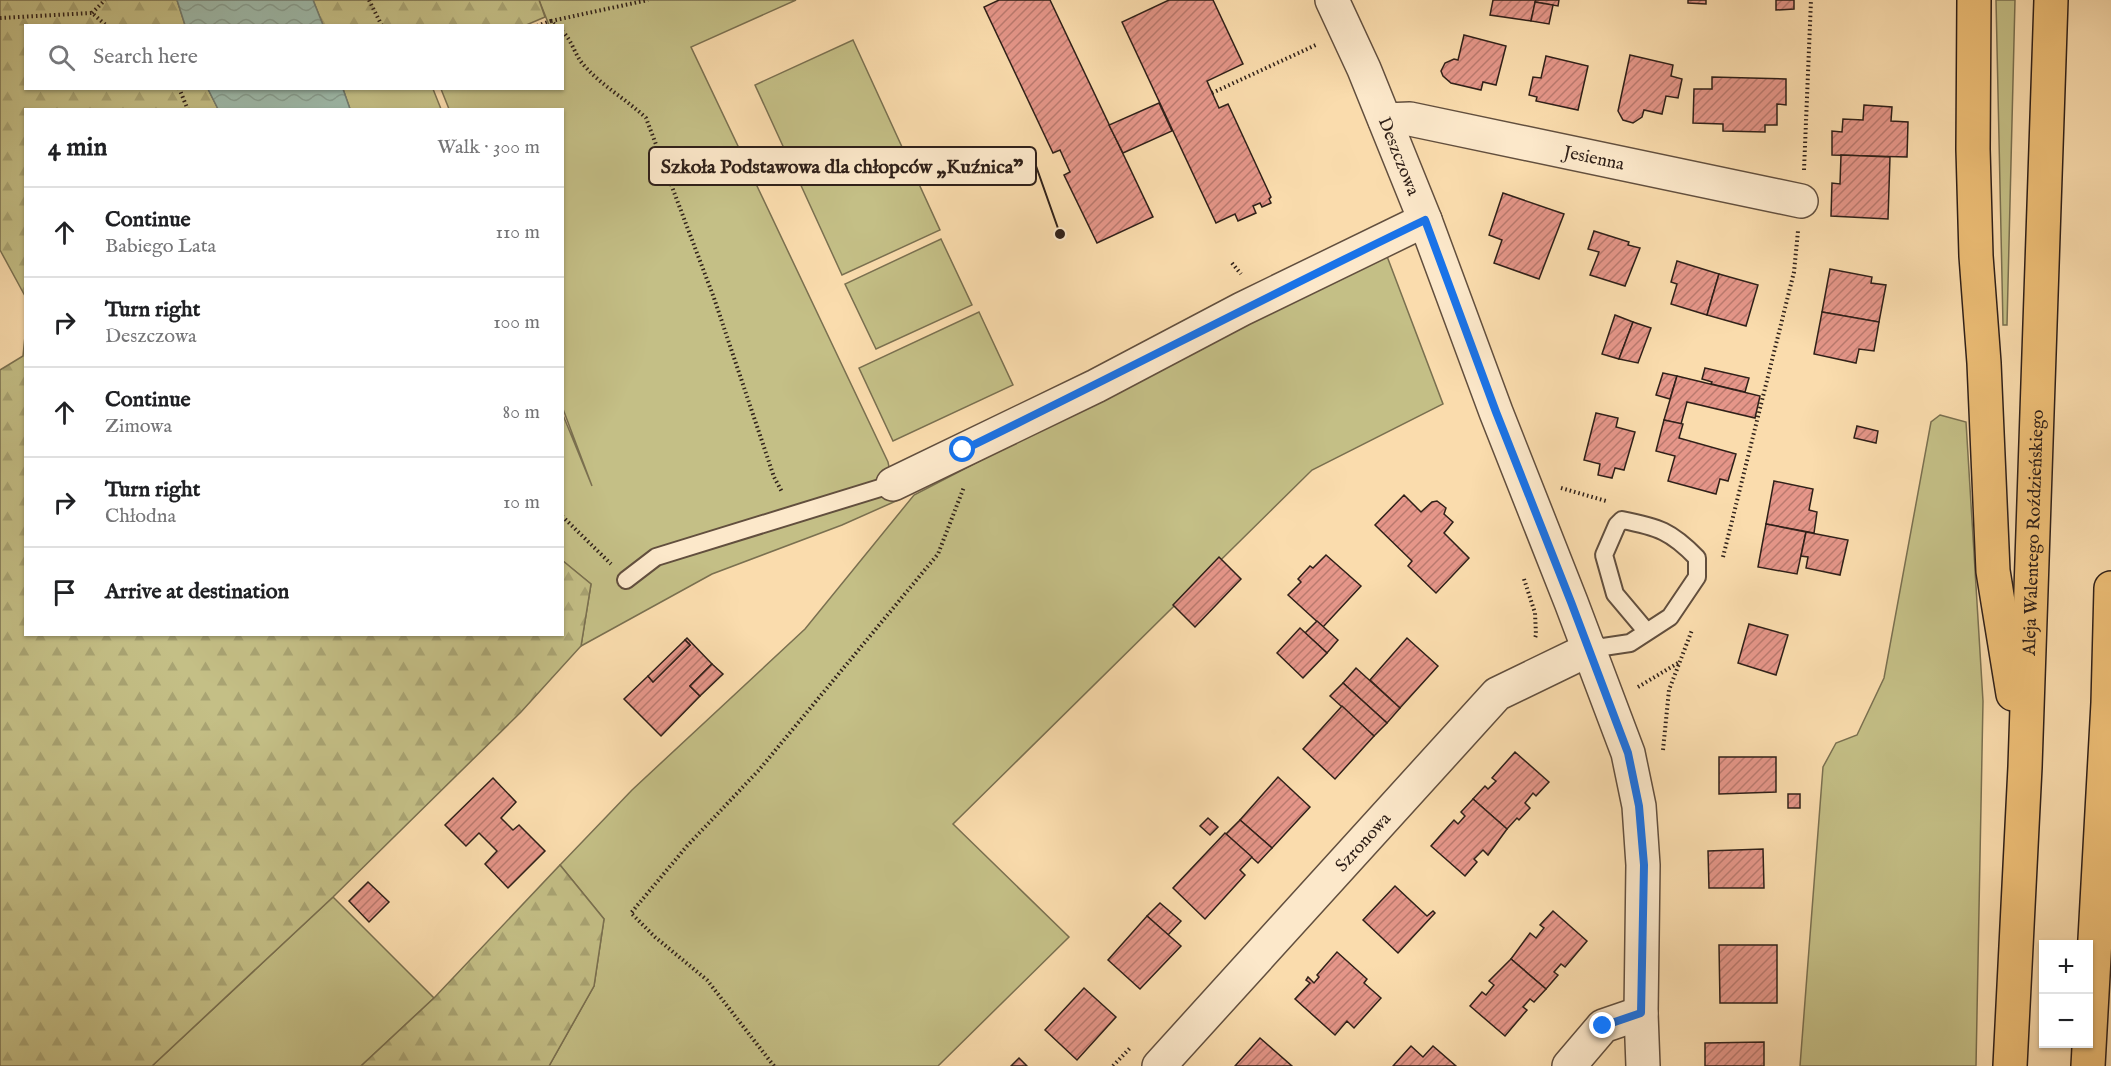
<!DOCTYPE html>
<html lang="en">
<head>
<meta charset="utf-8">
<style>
  body { margin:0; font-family:"IM FELL English",serif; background:#f6f6f6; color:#202124 }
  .controls { position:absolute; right:18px; bottom:18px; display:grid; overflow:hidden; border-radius:0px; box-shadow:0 2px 4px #0004 }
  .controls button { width:54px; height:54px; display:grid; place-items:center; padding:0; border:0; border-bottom:2px solid #e0e0e0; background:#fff; color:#202124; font:30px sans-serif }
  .stop { position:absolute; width:18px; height:18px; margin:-14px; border:4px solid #1a73e8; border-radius:50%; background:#fff }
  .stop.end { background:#1a73e8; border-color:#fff; box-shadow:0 2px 6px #0008 }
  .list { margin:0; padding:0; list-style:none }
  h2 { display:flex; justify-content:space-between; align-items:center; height:78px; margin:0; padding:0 24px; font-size:26px }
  h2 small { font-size:20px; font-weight:400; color:#757577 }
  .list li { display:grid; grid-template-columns:39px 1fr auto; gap:18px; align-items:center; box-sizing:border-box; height:90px; padding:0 24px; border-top:2px solid #e0e0e0 }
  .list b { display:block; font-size:22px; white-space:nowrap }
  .list p { margin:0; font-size:20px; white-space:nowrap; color:#757577 }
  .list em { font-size:20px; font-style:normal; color:#757577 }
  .icon { flex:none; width:33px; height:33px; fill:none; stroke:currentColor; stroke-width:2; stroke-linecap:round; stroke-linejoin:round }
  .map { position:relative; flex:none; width:2111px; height:1066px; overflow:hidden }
  .search { position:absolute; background:#fff; box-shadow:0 2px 4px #0004; left:24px; top:24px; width:540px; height:66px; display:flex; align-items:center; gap:15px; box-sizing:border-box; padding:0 21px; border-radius:0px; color:#757577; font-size:22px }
  .panel { position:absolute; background:#fff; box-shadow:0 2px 4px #0004; left:24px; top:108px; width:540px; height:528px; border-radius:0px }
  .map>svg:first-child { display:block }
</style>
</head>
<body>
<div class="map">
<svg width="2111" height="1066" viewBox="0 0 2111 1066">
  <defs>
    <pattern id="forest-firs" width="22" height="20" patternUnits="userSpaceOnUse" patternTransform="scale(1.5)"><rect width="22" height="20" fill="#c4bf86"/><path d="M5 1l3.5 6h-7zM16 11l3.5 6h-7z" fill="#a9a473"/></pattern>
    <pattern id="water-waves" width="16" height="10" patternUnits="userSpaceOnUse" patternTransform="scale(1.5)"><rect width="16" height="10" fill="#9ebbac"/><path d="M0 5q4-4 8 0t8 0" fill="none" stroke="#88a093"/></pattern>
    <pattern id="building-hatch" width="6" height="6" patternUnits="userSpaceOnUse" patternTransform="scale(1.5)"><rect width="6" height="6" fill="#e59689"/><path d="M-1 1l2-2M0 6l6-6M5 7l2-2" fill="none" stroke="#ba7a6f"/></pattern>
  </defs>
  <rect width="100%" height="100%" fill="#fadcad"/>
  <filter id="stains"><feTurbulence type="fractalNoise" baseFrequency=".00333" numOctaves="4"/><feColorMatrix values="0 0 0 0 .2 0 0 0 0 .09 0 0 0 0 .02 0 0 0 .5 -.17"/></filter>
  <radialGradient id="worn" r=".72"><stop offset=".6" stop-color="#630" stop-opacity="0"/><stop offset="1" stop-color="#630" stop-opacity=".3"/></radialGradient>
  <g fill="#c4bf86" stroke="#7a7050" stroke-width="1.5">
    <path d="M539,0H796L691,47L888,462L896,501L842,525L712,574L581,646L591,584L563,561V415L592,486L563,409L562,110L449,109L441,89L562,88V26L549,25Z"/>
    <path d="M1996,0H2015L2007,325H2003Z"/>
    <path d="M853,40L940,230L842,275L755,85Z"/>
    <path d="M343,89H433L441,109H350Z"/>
    <path d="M941,239L972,305L876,349L845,284Z"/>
    <path d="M1385,251L1443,404L1312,470L953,824L1069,937L938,1066H549L594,986L604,919L560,865L632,790L805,629L914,495Z"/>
    <path d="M979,312L1013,385L893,441L859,368Z"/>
    <path d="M1940,415L1966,422L1983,701L1976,1066H1800L1823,767L1836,743L1857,735L1884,678L1931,422Z"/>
    <path d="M333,897L434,998L361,1066H152Z"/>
  </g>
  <g fill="url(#forest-firs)" stroke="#7a7050" stroke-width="1.5">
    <path d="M0,0H177L185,25L26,26V88L208,89L218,109L26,110L25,296L0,250Z"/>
    <path d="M313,0H539L545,17L524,26L323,25Z"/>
    <path d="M25,336L26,634H562L563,561L591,584L581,646L521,712L333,897L152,1066H0V370L23,356Z"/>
    <path d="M560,865L604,919L594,986L549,1066H361L434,998Z"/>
  </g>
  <g fill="url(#water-waves)" stroke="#727d71" stroke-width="1.5">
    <path d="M177,0H313L323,25H185Z"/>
    <path d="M208,89H343L350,109H218Z"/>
  </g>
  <g fill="url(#building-hatch)" stroke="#2f2019" stroke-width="1.5">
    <path d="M999,0H1050L1153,217L1097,243L1064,175L1070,172L1060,150L1053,153L984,7Z"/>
    <path d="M1169,0H1213L1243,64L1207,81L1219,108L1228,104L1271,197L1269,199L1271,203L1262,207L1260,203L1253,206L1256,213L1238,221L1235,214L1216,223L1122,22Z"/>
    <path d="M1493,0H1536L1531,21L1490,15Z"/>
    <path d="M1536,0H1559L1558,6L1535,2Z"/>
    <path d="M1688,0H1706V4L1688,3Z"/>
    <path d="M1776,0H1794V9L1776,10Z"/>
    <path d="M1535,2L1553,5L1549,24L1531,21Z"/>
    <path d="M1464,35L1506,46L1496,85L1483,82L1481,90L1451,83L1443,76L1441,71L1445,63L1454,59L1458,60Z"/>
    <path d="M1630,55L1673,65L1671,76L1682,79L1678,98L1666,96L1662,114L1644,110L1642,117L1633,123L1623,120L1618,111Z"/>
    <path d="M1546,56L1588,66L1578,110L1536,101L1537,97L1529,95L1533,77L1541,78Z"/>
    <path d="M1712,77L1786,79V105L1777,104V125H1765V132L1723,131V124L1693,123L1694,89H1712Z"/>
    <path d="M1159,103L1172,131L1123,153L1109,125Z"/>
    <path d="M1864,105L1892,107L1891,121L1908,122L1907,157L1832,155V131L1842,132L1843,119L1863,120Z"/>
    <path d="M1841,155L1890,157L1888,219L1831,216L1832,183L1840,184Z"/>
    <path d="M1503,193L1564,214L1539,279L1494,263L1502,240L1489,235Z"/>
    <path d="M1594,231L1629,242L1628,245L1640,248L1625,286L1590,275L1599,252L1588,249Z"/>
    <path d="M1677,261L1719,274L1707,315L1671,304L1677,284L1671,282Z"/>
    <path d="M1830,269L1872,277L1871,283L1886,285L1879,322L1822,312Z"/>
    <path d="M1719,274L1758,285L1746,326L1707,315Z"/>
    <path d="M1822,312L1879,322L1874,351L1859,349L1856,363L1814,354Z"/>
    <path d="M1615,315L1633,322L1619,359L1602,354Z"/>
    <path d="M1633,322L1651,328L1638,363L1619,359Z"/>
    <path d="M1705,368L1749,378L1745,392L1711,384L1712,382L1702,379Z"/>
    <path d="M1663,373L1677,376L1670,399L1656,395Z"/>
    <path d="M1677,376L1760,396L1755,418L1687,402L1681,424L1664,420Z"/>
    <path d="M1596,413L1618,418L1616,427L1635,432L1624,470L1615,468L1612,478L1598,475L1600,464L1584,460Z"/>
    <path d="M1664,420L1683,424L1679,438L1736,454L1728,481L1720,479L1716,494L1668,481L1675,456L1656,451Z"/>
    <path d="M1857,426L1878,431L1876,443L1854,438Z"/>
    <path d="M1774,481L1813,489L1809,510L1817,512L1814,533L1766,524Z"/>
    <path d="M1404,495L1421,512L1432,502L1437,501L1446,508L1444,514L1453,522L1444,533L1469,558L1436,593L1408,566L1412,561L1375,525Z"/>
    <path d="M1766,524L1806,532L1797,574L1758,567Z"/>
    <path d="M1806,532L1848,540L1840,575L1806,568L1808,557L1801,556Z"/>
    <path d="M1326,555L1361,586L1323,627L1288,595L1301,582L1298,579L1310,566L1313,568Z"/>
    <path d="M1219,557L1241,579L1195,627L1173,605Z"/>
    <path d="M1317,621L1338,640L1327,653L1305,633Z"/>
    <path d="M1749,624L1788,635L1776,675L1738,663Z"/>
    <path d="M1300,628L1327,653L1303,678L1277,653Z"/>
    <path d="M687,638L712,664L690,686L700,696L661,736L624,699L648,676L653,682L690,645L685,640Z"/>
    <path d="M1407,638L1438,666L1400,708L1370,680Z"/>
    <path d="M685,640L690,645L653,682L648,676Z"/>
    <path d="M712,664L723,674L700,696L690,686Z"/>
    <path d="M1356,668L1400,708L1387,723L1343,683Z"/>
    <path d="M1343,683L1387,723L1374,736L1330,696Z"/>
    <path d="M1342,706L1374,736L1335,779L1303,749Z"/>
    <path d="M1515,752L1549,782L1536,796L1533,793L1525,803L1530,808L1519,820L1517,818L1507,829L1473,799L1485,786L1488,789L1496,781L1492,778Z"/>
    <path d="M1719,757H1776V792L1719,794Z"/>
    <path d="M1278,777L1310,807L1272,848L1240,820Z"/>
    <path d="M493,778L516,802L501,818L513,830L519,825L545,851L508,888L485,864L497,851L479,833L466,846L445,825Z"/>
    <rect x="1788" y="794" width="12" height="14"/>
    <path d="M1473,799L1507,829L1488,855L1483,850L1474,859L1477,862L1465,876L1431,846L1454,820L1458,824L1465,816L1461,812Z"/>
    <path d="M1208,818L1218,827L1210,835L1200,826Z"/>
    <path d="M1240,820L1272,848L1258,863L1226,834Z"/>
    <path d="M1225,833L1252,857L1240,870L1245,875L1205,919L1173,888Z"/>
    <path d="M1763,849L1764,888H1709L1708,851Z"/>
    <path d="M368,882L389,902L369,922L349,901Z"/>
    <path d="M1395,886L1427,916L1433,911L1435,913L1398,953L1363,920Z"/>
    <path d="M1160,903L1181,921L1168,935L1147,916Z"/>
    <path d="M1553,911L1587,941L1565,967L1561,964L1554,972L1558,975L1546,989L1511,959L1530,933L1536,938L1544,928L1540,925Z"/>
    <path d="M1147,916L1181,946L1140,989L1108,960Z"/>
    <path d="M1719,945H1777V1003H1720Z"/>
    <path d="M1337,952L1367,979L1364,983L1381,998L1354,1028L1347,1021L1335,1035L1295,999L1310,983L1306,980L1308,977L1314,983L1319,977L1317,975Z"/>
    <path d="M1511,959L1546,989L1534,1002L1530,999L1523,1007L1527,1010L1505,1036L1470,1006L1482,992L1486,995L1494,985L1489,981Z"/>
    <path d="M1084,988L1116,1017L1077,1060L1045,1030Z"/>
    <path d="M1260,1038L1292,1066H1235Z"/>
    <path d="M1764,1042V1066H1705V1043Z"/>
    <path d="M1411,1046L1423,1057L1433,1046L1456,1066H1393Z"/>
    <path d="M1019,1058L1027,1066H1011Z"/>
  </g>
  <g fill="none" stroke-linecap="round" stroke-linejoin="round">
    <defs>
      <g id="lane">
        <path d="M626,580L656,557L893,484"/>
        <path d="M1590,649L1630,643L1670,617L1697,577V558C1671,531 1658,527 1622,520L1617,525L1604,555L1615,594L1647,632"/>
      </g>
      <g id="street">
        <path id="s1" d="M1332,0L1364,69L1425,220L1496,412L1571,602L1628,753L1639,806L1643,865L1641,1013L1643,1066"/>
        <path id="s2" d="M1385,120L1410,119L1801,201"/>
        <path d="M893,484L1096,386L1242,309L1425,220"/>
        <path id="s3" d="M1159,1066L1497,694L1590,649"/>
        <path d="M1569,1066L1603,1026L1641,1013"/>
      </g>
      <g id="highway">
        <path d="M1974,0L1973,149L1976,256L1984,363L1993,571L2013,694"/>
        <path id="s4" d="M2010,1066L2025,767L2051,0"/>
        <path d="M2088,1066L2108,703L2111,588"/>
      </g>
    </defs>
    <use href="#lane" stroke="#624f3e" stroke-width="20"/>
    <use href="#street" stroke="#624f3e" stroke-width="36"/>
    <use href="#highway" stroke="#2f2019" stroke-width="36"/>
    <g stroke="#2f2019" stroke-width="4" stroke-dasharray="1.5 3" stroke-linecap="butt">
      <path d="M369,0L382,26"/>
      <path d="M92,13L105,0"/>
      <path d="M0,18L92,13L107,26"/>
      <path d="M551,21L648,0"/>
      <path d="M537,26L551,21L556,26"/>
      <path d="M562,31C572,40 574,53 582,63C600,85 625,98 646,118L714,298L774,477L782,492"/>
      <path d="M179,88L188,110"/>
      <path d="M1212,93L1318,44"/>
      <path d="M1804,170L1811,0"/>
      <path d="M1232,263L1241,274"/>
      <path d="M1561,488L1606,501"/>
      <path d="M562,516L611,564"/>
      <path d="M1723,557L1794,272L1798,231"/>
      <path d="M1524,579L1535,613L1536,635L1535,638"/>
      <path d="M1638,687L1678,663"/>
      <path d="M1663,750L1669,690L1692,630"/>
      <path d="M774,1066L707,980L655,937L631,913L687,846L759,770L938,554L964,487"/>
      <path d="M1113,1066L1131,1047"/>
    </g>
    <use href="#lane" stroke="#fce8ca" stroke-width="16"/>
    <use href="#street" stroke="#fce8ca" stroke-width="33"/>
    <use href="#highway" stroke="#edbe76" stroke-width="33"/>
  </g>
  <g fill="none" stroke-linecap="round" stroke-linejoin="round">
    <path stroke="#1a73e8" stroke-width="8" d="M963,450C1117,375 1269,295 1425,220L1496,412L1571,602L1628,753L1639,806L1644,865L1641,1013L1603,1026"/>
  </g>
  <g text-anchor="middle" stroke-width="5" stroke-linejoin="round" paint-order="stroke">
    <g font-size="18" fill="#2f2019" stroke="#fce8ca">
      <text dy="6" stroke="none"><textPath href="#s1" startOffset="170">Deszczowa</textPath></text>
      <text dy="6" stroke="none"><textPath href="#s2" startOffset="213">Jesienna</textPath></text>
      <text dy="6" stroke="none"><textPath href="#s4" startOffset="534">Aleja Walentego Roździeńskiego</textPath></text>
      <text dy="6" stroke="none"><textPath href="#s3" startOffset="303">Szronowa</textPath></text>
    </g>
  </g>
  <path fill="none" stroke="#2f2019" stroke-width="2" d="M1060 234L1036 166"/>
  <circle fill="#2f2019" stroke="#fce8ca" stroke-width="2" cx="1060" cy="234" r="6"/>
  <rect fill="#fce8ca" stroke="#2f2019" stroke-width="2" x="649" y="147" width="387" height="38" rx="6"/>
  <g font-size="20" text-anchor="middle" font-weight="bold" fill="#2f2019">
    <text x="842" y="173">Szkoła Podstawowa dla chłopców „Kuźnica”</text>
  </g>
  <rect width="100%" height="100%" filter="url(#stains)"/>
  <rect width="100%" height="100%" fill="url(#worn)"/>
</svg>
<div class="controls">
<button>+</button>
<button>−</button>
</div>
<div class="stop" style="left:963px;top:450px"></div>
<div class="stop end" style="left:1603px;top:1026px"></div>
<div class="search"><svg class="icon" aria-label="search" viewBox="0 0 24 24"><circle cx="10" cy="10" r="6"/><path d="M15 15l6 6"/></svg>Search here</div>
<section class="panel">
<h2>4 min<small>Walk · 300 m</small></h2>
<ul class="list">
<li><svg class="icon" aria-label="ahead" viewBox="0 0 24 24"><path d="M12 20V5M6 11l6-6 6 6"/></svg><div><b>Continue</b><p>Babiego Lata</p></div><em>110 m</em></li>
<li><svg class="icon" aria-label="right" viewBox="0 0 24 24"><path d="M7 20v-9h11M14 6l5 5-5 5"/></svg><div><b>Turn right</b><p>Deszczowa</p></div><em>100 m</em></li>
<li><svg class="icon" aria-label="ahead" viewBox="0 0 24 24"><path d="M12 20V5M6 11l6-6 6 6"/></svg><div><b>Continue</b><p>Zimowa</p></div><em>80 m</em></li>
<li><svg class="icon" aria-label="right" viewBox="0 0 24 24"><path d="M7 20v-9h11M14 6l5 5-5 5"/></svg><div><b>Turn right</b><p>Chłodna</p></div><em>10 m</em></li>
<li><svg class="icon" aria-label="arrive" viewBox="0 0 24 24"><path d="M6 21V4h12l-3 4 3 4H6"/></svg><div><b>Arrive at destination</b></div></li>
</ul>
</section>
</div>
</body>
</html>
